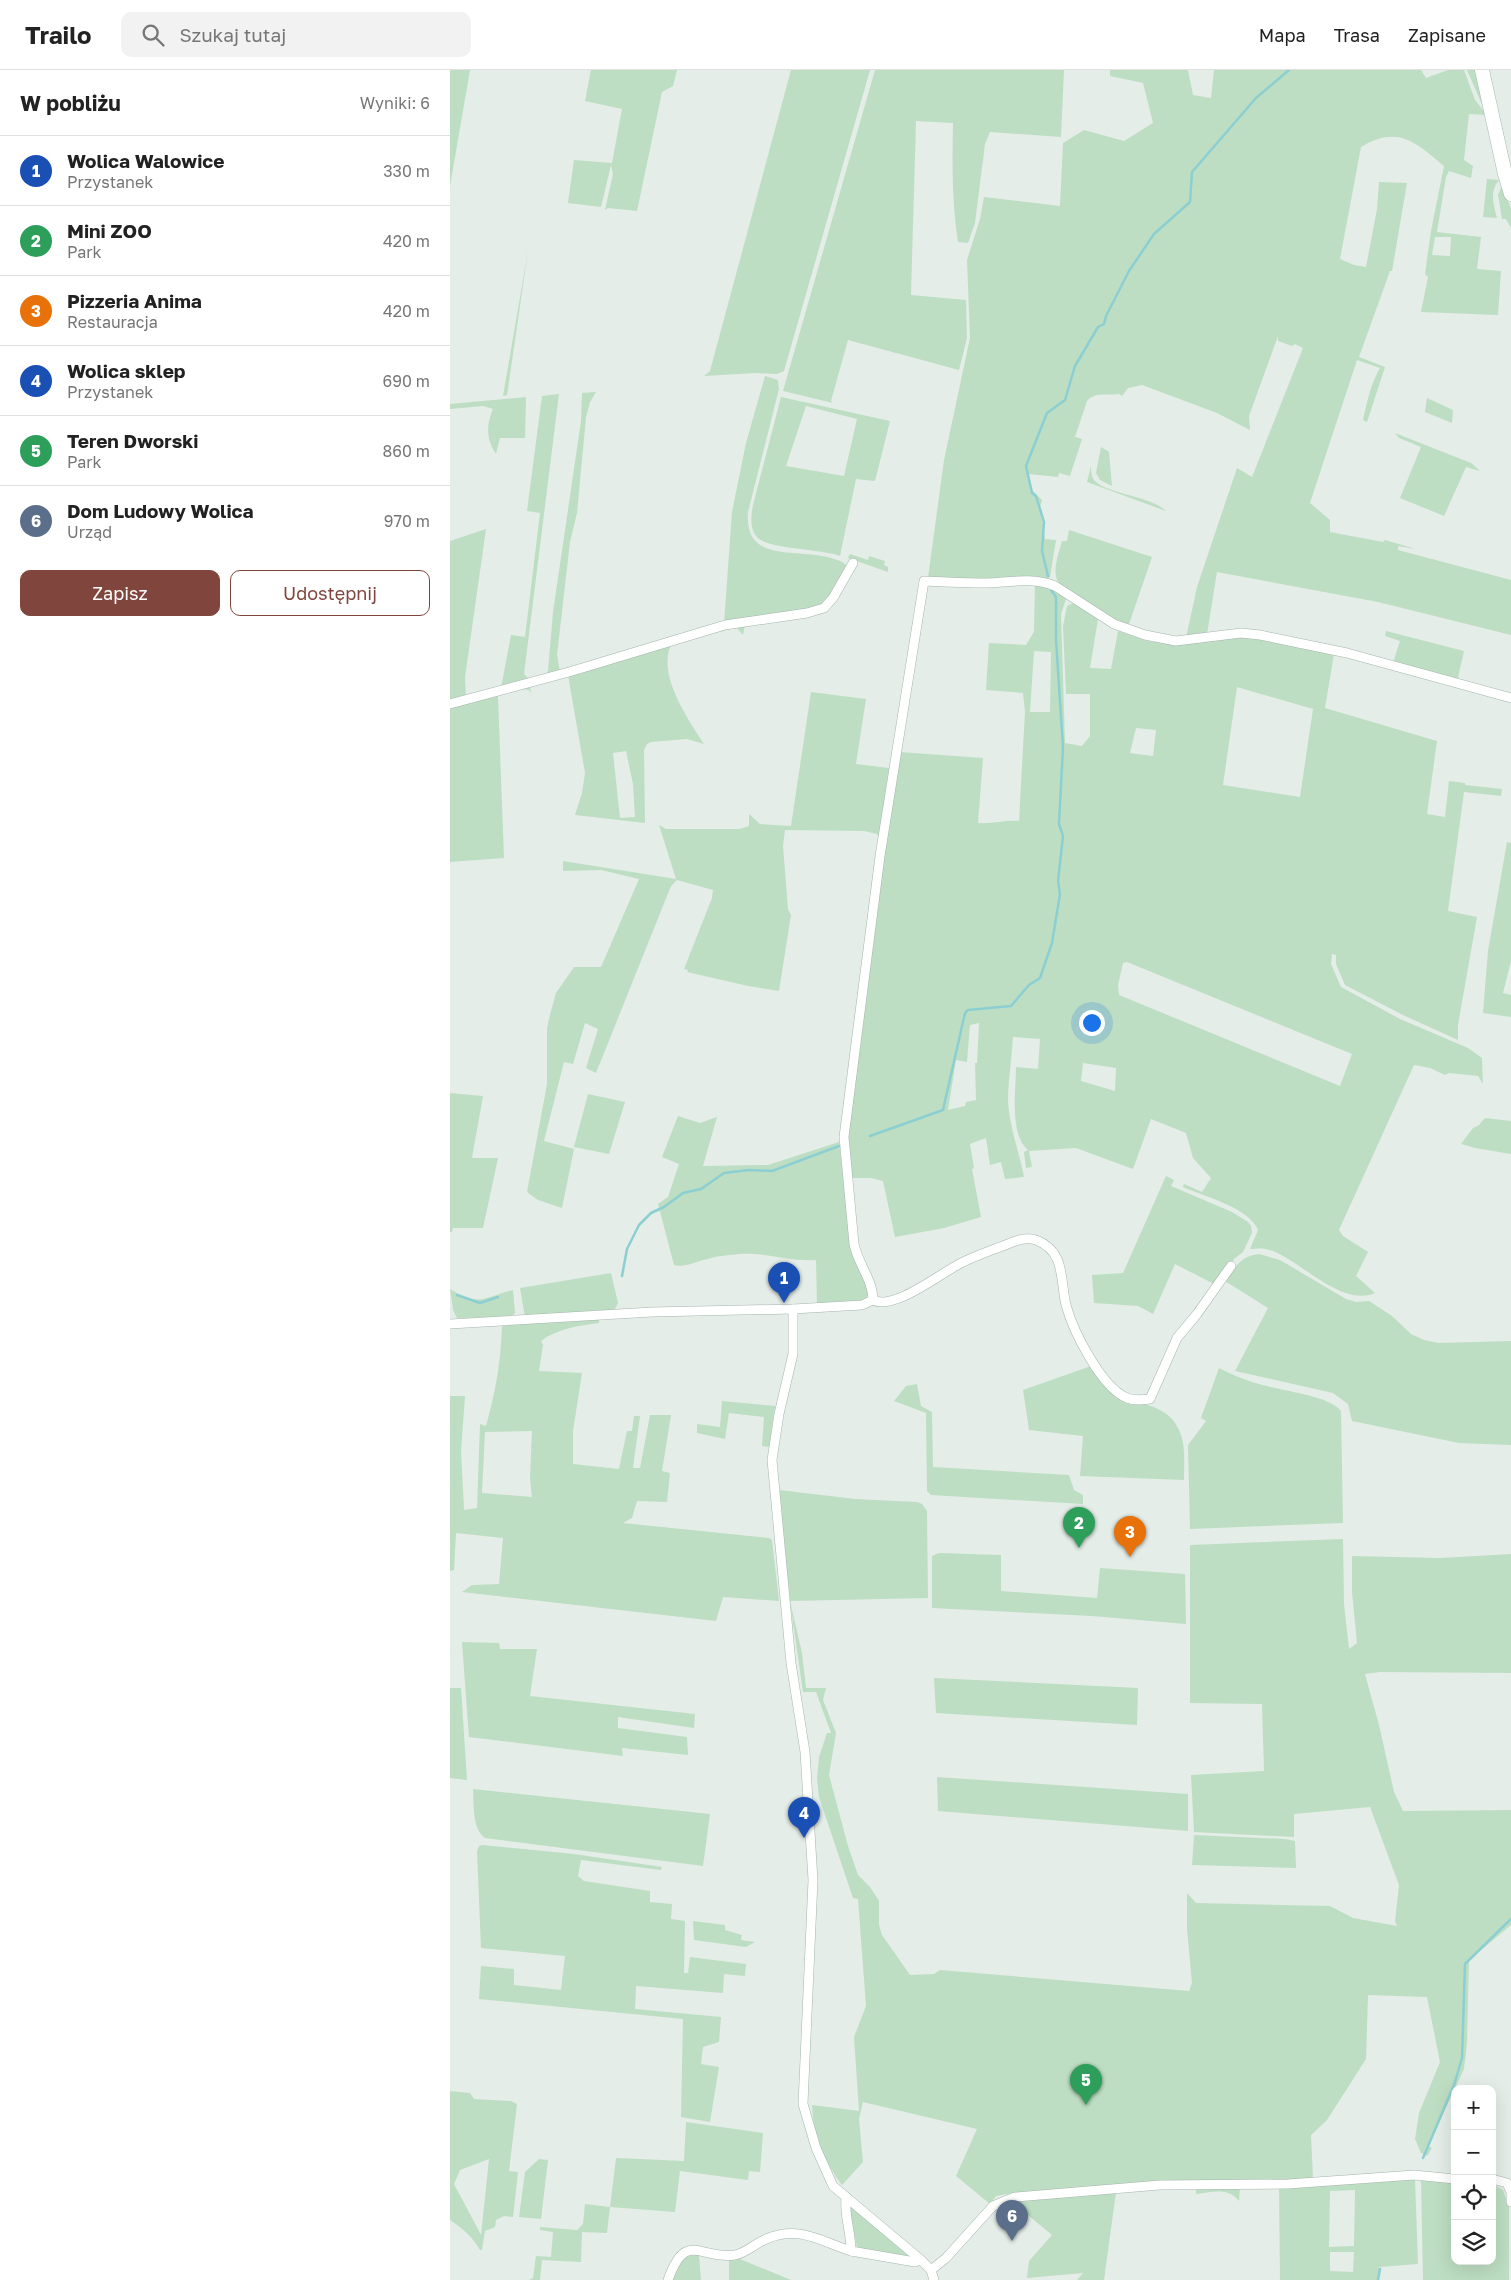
<!DOCTYPE html>
<html lang="pl">
<head>
<meta charset="utf-8">
<style>
  body { margin:0; font-family:"Golos Text",sans-serif; background:#f2f2f2; color:#222 }
  .controls { position:absolute; right:15px; bottom:15px; display:grid; overflow:hidden; border-radius:10px; box-shadow:0 5px 20px #0002 }
  .controls button { width:45px; height:45px; display:grid; place-items:center; padding:0; border:0; border-bottom:1px solid #e0e0e0; background:#fff; color:#222; font:25px sans-serif }
  .you { position:absolute; left:641px; top:952px; width:18px; height:18px; margin:-12px; border:4px solid #fff; border-radius:50%; background:#1a73e8; box-shadow:0 0 0 8px #1a73e833 }
  .badge { display:grid; place-items:center; width:32px; height:32px; border-radius:50%; background:#80463d; color:#fff; font-size:16px; font-weight:700 }
  .pin { position:absolute; translate:-50% -41px; filter:drop-shadow(0 1px 2px #0008) }
  .pin::after { content:''; position:absolute; top:26px; width:18px; height:15px; background:inherit; clip-path:polygon(0 0,100% 0,50% 100%) }
  .list { margin:0; padding:0; list-style:none }
  h2 { display:flex; justify-content:space-between; align-items:center; height:65px; margin:0; padding:0 20px; font-size:21px }
  h2 small { font-size:16px; font-weight:400; color:#767676 }
  .list li { display:grid; grid-template-columns:32px 1fr auto; gap:15px; align-items:center; box-sizing:border-box; height:70px; padding:0 20px; border-top:1px solid #e0e0e0 }
  .list b { display:block; font-size:19px; white-space:nowrap }
  .list p { margin:0; font-size:16px; white-space:nowrap; color:#767676 }
  .list em { font-size:16px; font-style:normal; color:#767676 }
  .actions { display:flex; gap:10px; padding:15px 20px }
  .actions a { flex:1; padding:11px 0; border:1px solid #80463d; border-radius:10px; text-align:center; font-size:18px; color:#80463d }
  .actions .main { background:#80463d; color:#fff }
  .icon { flex:none; width:28px; height:28px; fill:none; stroke:currentColor; stroke-width:2; stroke-linecap:round; stroke-linejoin:round }
  .map { position:relative; flex:none; width:1061px; height:2210px; overflow:hidden }
  header { display:flex; align-items:center; gap:30px; box-sizing:border-box; height:70px; padding:0 25px; background:#fff; border-bottom:1px solid #e0e0e0 }
  header strong { font-size:24px }
  nav { display:flex; gap:28px; margin-inline-start:auto; font-size:18px }
  .search { width:350px; height:45px; background:#f2f2f2; display:flex; align-items:center; gap:12px; box-sizing:border-box; padding:0 18px; border-radius:10px; color:#767676; font-size:19px }
  main { display:flex }
  aside { flex:1; background:#fff }
  .map>svg:first-child { display:block }
</style>
</head>
<body>
<header>
<strong>Trailo</strong>
<div class="search"><svg class="icon" aria-label="search" viewBox="0 0 24 24"><circle cx="10" cy="10" r="6"/><path d="M15 15l6 6"/></svg>Szukaj tutaj</div>
<nav><a>Mapa</a><a>Trasa</a><a>Zapisane</a></nav>
</header>
<main>
<aside>
<h2>W pobliżu<small>Wyniki: 6</small></h2>
<ul class="list">
<li><span class="badge" style="background:#1a4fb4">1</span><div><b>Wolica Walowice</b><p>Przystanek</p></div><em>330 m</em></li>
<li><span class="badge" style="background:#2e9e5b">2</span><div><b>Mini ZOO</b><p>Park</p></div><em>420 m</em></li>
<li><span class="badge" style="background:#e8710a">3</span><div><b>Pizzeria Anima</b><p>Restauracja</p></div><em>420 m</em></li>
<li><span class="badge" style="background:#1a4fb4">4</span><div><b>Wolica sklep</b><p>Przystanek</p></div><em>690 m</em></li>
<li><span class="badge" style="background:#2e9e5b">5</span><div><b>Teren Dworski</b><p>Park</p></div><em>860 m</em></li>
<li><span class="badge" style="background:#5c6f8a">6</span><div><b>Dom Ludowy Wolica</b><p>Urząd</p></div><em>970 m</em></li>
</ul>
<div class="actions"><a class="main">Zapisz</a><a>Udostępnij</a></div>
</aside>
<div class="map">
<svg width="1061" height="2210" viewBox="0 0 1061 2210">
  <rect width="100%" height="100%" fill="#e4ede8"/>
  <g fill="#bddec2" fill-rule="evenodd">
    <path d="M0,0H20L0,116Z"/>
    <path d="M141,0H227L223,16L212,22L187,141L158,138L155,140L163,104L161,95L151,137L118,133L124,90L162,93L172,39L135,31Z"/>
    <path d="M341,0H420L334,301L327,304L305,303L254,306L260,301Z"/>
    <path d="M425,0H614L611,67L540,62L535,74L525,153L518,173L508,172C502,132 502,94 503,53L466,51L461,225L516,230L517,268L509,300L398,270L381,331L383,333L333,321Z"/>
    <path d="M660,0H738L743,25L761,28L764,0H971L976,8L998,0H1014L1025,30L1037,45L1019,44L1014,90L1023,96L1021,108L999,101L996,107L987,162L1031,167L1027,199L1051,201L1048,245L971,242L978,207L975,204L981,161L994,96C965,72 948,55 911,77L890,189L904,195L916,197L927,139L929,112L957,113L942,201H940L909,287L935,297L917,352L913,350C917,332 921,313 930,298L907,290L860,433L880,450V462L933,472L935,470L966,479L948,476V480L1061,510V565L928,532L767,502L757,564L736,568L747,517L787,398L802,407L853,278L845,274L842,276L828,271V266L799,346L800,360L767,343L692,315L678,318L672,326L669,324C657,326 646,321 637,331L625,367L632,369L620,406L609,403L608,407L579,404L582,420L592,430L590,437L595,469L606,470L600,507L597,509L541,511L478,508L494,390L520,268L517,190L530,149L534,127L610,136L613,73L634,60L674,71L703,53L693,13L660,6ZM985,167H1001L1000,186L982,185Z"/>
    <path d="M1017,0H1027L1034,39Z"/>
    <path d="M1037,109L1049,110C1039,122 1044,135 1047,148L1033,147Z"/>
    <path d="M1052,115L1061,139V158L1056,149H1052L1048,125Z"/>
    <path d="M78,181L57,325L53,326Z"/>
    <path d="M315,306L328,310L329,319L298,442C294,494 346,478 381,488C387,490 394,491 397,497L378,531L368,538L274,554L282,442L296,373Z"/>
    <path d="M146,322L140,332L136,347L127,443L120,472L107,585L110,602L51,618L61,565L75,567L90,443L77,441L92,326L109,324L74,604L79,609L95,605L98,601L103,542L131,351L132,323Z"/>
    <path d="M76,327L75,368H50L46,384C36,369 36,355 43,339L33,336L0,339V334Z"/>
    <path d="M331,327L440,351L425,411L406,409L390,486C371,479 319,479 308,468C299,459 301,446 303,435ZM356,336L407,349L394,406L336,396Z"/>
    <path d="M977,328L1003,340L1002,353L975,342Z"/>
    <path d="M945,363L1021,393L1030,401L1016,397L994,446L950,428L971,377L949,368Z"/>
    <path d="M651,377L659,382L662,416L650,410L646,403Z"/>
    <path d="M641,396C641,401 641,407 645,411C655,423 703,427 716,441L637,412Z"/>
    <path d="M36,459L15,607L16,628L0,632V471Z"/>
    <path d="M619,460L702,487L678,557C662,548 608,524 606,506C604,495 609,482 612,471H617Z"/>
    <path d="M400,484L418,490L419,486L435,491L434,495L438,497V502L398,488Z"/>
    <path d="M585,513L603,520L616,529L611,544L615,673L632,676L640,666V624H616L613,556L617,536L623,533L648,549L640,598L661,599L668,561L697,571L723,574L792,566L884,584L875,638L987,671L977,744L995,747L999,711L1015,713V715L1052,719L1051,726L1014,722L998,841L1027,847L1008,955V970L953,945L895,915L886,894V885L882,884L881,894L891,917L950,949L1018,978L1032,988L1033,1014L1028,1006L999,1003L995,1005L980,998L964,995L889,1160L893,1166L918,1182L906,1206L925,1223C892,1237 853,1193 823,1181C816,1178 808,1178 800,1179L808,1160C800,1138 753,1126 733,1117L734,1114L752,1122L761,1108L743,1088L736,1063L701,1049L683,1099L626,1078L579,1081L582,1097L576,1098L574,1082L578,1080C559,1064 566,1020 566,997L588,999L590,969L563,967C562,986 558,1012 558,1030C559,1056 569,1081 574,1107L555,1109L551,1092L540,1095L536,1068L520,1074L524,1098L522,1099L531,1147L494,1158L445,1167L433,1111L421,1108H399L398,1069L437,753L449,682L533,688L528,753C543,754 554,750 569,751L575,642L573,623L536,620L539,573L576,575L584,562ZM584,581L601,582L600,642H580ZM787,617L863,639L850,727L773,715ZM686,658L706,660L703,686L680,683ZM677,892L902,984L890,1016L669,925L668,915L673,893ZM529,953L527,993H525L526,1030L516,1032L515,1036L498,1040L506,990L517,992L520,955ZM633,993L666,998L665,1021L631,1011Z"/>
    <path d="M295,555L293,565L287,558L280,559L221,575C207,605 238,649 254,674L237,669L201,672L197,674L194,680L195,753L125,745L132,723L135,703L118,605L282,557ZM176,681L183,714L185,747L170,748L163,683Z"/>
    <path d="M936,561L1014,581L1007,612L943,593L950,571L935,566Z"/>
    <path d="M80,616L81,624L79,620L71,619L48,626L54,788L0,792V636Z"/>
    <path d="M361,622L416,629L406,694L439,698L429,768L427,764L414,761L335,760L333,776L338,839L341,845L329,921L298,916L237,902L238,900L234,899L262,828L263,820L227,810L221,816L146,1003L136,998L148,959L135,953L123,994L114,992L94,1071L124,1079L112,1138L88,1130L77,1122L97,1014V958L101,941L106,923L124,897H151L189,809L151,800L113,801V791L226,809L209,755L216,759H290L299,756V744L310,754L341,756Z"/>
    <path d="M1057,772L1061,773V891L1053,923L1061,925V947L1033,943L1038,881Z"/>
    <path d="M0,1023L33,1026L22,1088H48L33,1158H3L2,1162H0Z"/>
    <path d="M138,1024L175,1032L159,1084L124,1077Z"/>
    <path d="M228,1046L250,1053L267,1047L253,1096L318,1095L389,1072L402,1183L419,1220L416,1229L409,1231L367,1234L366,1190C340,1192 315,1182 289,1184C279,1185 267,1186 258,1189C246,1191 236,1198 224,1195L208,1134L218,1127L229,1094L212,1087Z"/>
    <path d="M1035,1048L1061,1051V1084L1025,1078L1011,1074L1023,1058L1029,1055Z"/>
    <path d="M716,1106L724,1110L721,1116L782,1142L798,1152L801,1156L802,1163L793,1182L784,1189L766,1215L725,1194L703,1244L688,1236L644,1233L642,1205L673,1203Z"/>
    <path d="M809,1184L830,1190L896,1229L906,1232L919,1231L942,1246L961,1264L974,1270L988,1273L1061,1271V1375L1009,1373L902,1351L898,1334L883,1323L785,1301L818,1238L775,1211C785,1197 791,1186 809,1184Z"/>
    <path d="M161,1203L168,1233L164,1241L75,1247L70,1218Z"/>
    <path d="M0,1219C31,1237 31,1228 63,1220L65,1243L61,1247L7,1248L3,1240Z"/>
    <path d="M149,1248V1253C129,1256 108,1258 91,1271L93,1275L89,1301L132,1303L123,1361V1394L169,1399L177,1361H182L184,1346H190L183,1398H190L200,1345H221L212,1401L220,1403L217,1432L187,1431L182,1448L173,1453L319,1468L322,1470L329,1531L273,1527L266,1551L12,1522L22,1515L49,1514L53,1468L6,1463L4,1500L0,1501V1326H15L11,1381L14,1440L27,1438L30,1354L36,1356C46,1320 51,1291 52,1254ZM82,1361L80,1409L82,1427L32,1423L35,1362Z"/>
    <path d="M644,1295C648,1302 652,1313 658,1318C681,1337 716,1330 729,1360C736,1374 734,1394 734,1410L630,1406L633,1366L579,1360L573,1320Z"/>
    <path d="M769,1298C785,1306 800,1312 817,1316C837,1322 879,1326 891,1341L893,1453L740,1459L738,1375L756,1351L751,1348Z"/>
    <path d="M467,1314L471,1336L482,1342L483,1397L619,1405L624,1420L633,1425V1434L481,1425L477,1421L476,1343L444,1331L456,1316Z"/>
    <path d="M272,1331L325,1336L319,1377L312,1376L314,1347L279,1343L275,1369L247,1363V1354L270,1357Z"/>
    <path d="M329,1420L405,1429L467,1432L472,1434L477,1441L478,1528L340,1531L352,1583L356,1618H376L373,1630L386,1663L379,1705L398,1776L408,1805L420,1817L429,1831V1855L432,1865L460,1905L484,1904L490,1900L739,1921L742,1913L737,1859V1823L746,1833L880,1836L903,1848L947,1856L945,1851L949,1815L920,1737L844,1744V1767L744,1762L741,1705L814,1701L812,1634L740,1633V1475L893,1469L894,1534L899,1579L907,1573L902,1522V1486L990,1488L1061,1484V1603L930,1602L915,1604L929,1655L944,1722L953,1741L1061,1740V1855L1019,1890L1017,1973L1014,1999L978,2076L982,2078L977,2086L971,2083L965,2069L969,2043L990,1992L977,1927L918,1925L916,1989L877,2050L861,2065L863,2109L711,2111L563,2123L546,2126L540,2134L506,2106L527,2059L413,2032L409,2049L413,2092L392,2115C374,2091 363,2065 362,2035L409,2041L404,1967L416,1936L408,1829L403,1828L369,1727L367,1708L369,1687L377,1663H381L366,1622H353L340,1531Z"/>
    <path d="M489,1483L551,1485V1521L647,1528L650,1498L735,1504L736,1554L642,1546L482,1538V1486Z"/>
    <path d="M12,1572L49,1573L50,1579H87L80,1626L245,1644L244,1658L168,1647V1658L237,1667L238,1685L172,1678L173,1686L19,1667Z"/>
    <path d="M484,1608L688,1618L687,1655L486,1643Z"/>
    <path d="M0,1618H11L17,1710L0,1708Z"/>
    <path d="M487,1707L738,1724V1761L488,1741Z"/>
    <path d="M23,1719L260,1744L253,1796L35,1768C22,1758 24,1735 23,1719Z"/>
    <path d="M744,1765L835,1769L845,1771L846,1798L742,1795Z"/>
    <path d="M32,1775L124,1784L212,1797L211,1800L131,1790L128,1806L134,1811L200,1821V1832L222,1834L221,1849L235,1851L234,1903H238L240,1887L296,1894L295,1906L274,1904L273,1923L186,1916L185,1939L271,1947L269,1972L253,1977L251,1994L269,1997L260,2052L231,2047L233,1949L29,1929L31,1896L64,1899V1915L111,1920L115,1886L31,1878L27,1781L29,1776Z"/>
    <path d="M243,1851L275,1855V1860L292,1865L291,1870L305,1872L296,1877L244,1870Z"/>
    <path d="M0,2021L20,2023L24,2029L61,2031L67,2034L59,2101L68,2102L63,2147L54,2146L46,2150L45,2157L35,2161L32,2180H30C22,2166 13,2159 0,2150ZM39,2089L31,2165L4,2114L10,2100Z"/>
    <path d="M236,2052L313,2063L310,2102L299,2101L298,2110L230,2101L225,2142L160,2137L157,2163L132,2162L131,2192L92,2190L90,2210H79L83,2208L86,2186L101,2187L103,2162L90,2160V2157L127,2160L133,2154L135,2134L160,2137L166,2088L234,2091Z"/>
    <path d="M89,2089L98,2090L91,2149L69,2147L75,2102Z"/>
    <path d="M965,2109L968,2194L929,2197V2210H830L829,2117ZM905,2120L904,2176L879,2177L880,2121ZM880,2182H904L903,2202L880,2201Z"/>
    <path d="M971,2109L1005,2112V2191H1042V2114L1053,2120L1059,2137V2210H973Z"/>
    <path d="M790,2118L789,2131C779,2117 761,2122 746,2124V2119Z"/>
    <path d="M666,2122L654,2210H627L633,2203L577,2208L579,2191L602,2165L561,2131Z"/>
    <path d="M399,2136L404,2138L467,2189L407,2178Z"/>
    <path d="M249,2185L251,2210H221C226,2192 229,2185 249,2185Z"/>
    <path d="M285,2187L341,2210H279V2189Z"/>
  </g>
  <g fill="none" stroke-linecap="round" stroke-linejoin="round">
    <g stroke="#8ccfd2" stroke-width="2.5">
      <path d="M598,506L592,481L594,452L586,426L582,423L576,396L597,343L615,330L625,296L648,257L654,254L656,246L679,201L704,164L740,132L742,102L806,28L839,0"/>
      <path d="M420,1066L493,1040L515,943L518,940L561,936L579,915L590,908L602,873L610,824L608,811L613,766L609,754L613,677L606,570V527L601,520"/>
      <path d="M172,1206L177,1179L189,1155L201,1143L214,1137L233,1123L251,1119L274,1103L299,1100L322,1101L389,1076"/>
      <path d="M7,1225L30,1233L48,1227"/>
      <path d="M973,2088L1004,2015L1012,1988L1015,1894L1061,1849"/>
      <path d="M928,2210L930,2199"/>
    </g>
    <defs>
      <g id="street">
        <path d="M0,634L119,602L275,555L357,543L374,538L383,528L403,493"/>
        <path d="M423,1230C423,1210 408,1194 404,1174L394,1067L430,786L474,511C495,512 516,513 536,513C560,512 583,507 605,516L664,554L695,565L726,571L791,563L810,565L897,583L1061,628"/>
        <path d="M423,1230C444,1241 491,1203 511,1193C523,1187 537,1182 550,1177C561,1173 573,1166 586,1170C616,1181 610,1211 616,1235C623,1261 651,1317 677,1328C684,1331 692,1330 700,1329L727,1268L747,1244L781,1196"/>
        <path d="M343,1239V1284L329,1344L322,1390L341,1593L355,1682L363,1810L353,2034L366,2078L383,2116L471,2190L481,2200L484,2210"/>
        <path d="M0,1254L202,1242L343,1239L412,1235L423,1230"/>
        <path d="M1042,2109L1057,2113L1061,2122V2132"/>
        <path d="M396,2127C394,2147 401,2161 401,2181L465,2192L471,2190"/>
        <path d="M481,2200L496,2188L543,2136L565,2127L710,2115L838,2114L964,2105L1005,2109"/>
        <path d="M218,2210C236,2159 250,2190 285,2185C296,2183 306,2173 316,2169C349,2155 370,2171 401,2181"/>
      </g>
      <path id="secondary" d="M1032,0L1055,104L1061,124"/>
    </defs>
    <use href="#street" stroke="#a6b5ae" stroke-width="10"/>
    <use href="#secondary" stroke="#a2b9af" stroke-width="15"/>
    <use href="#street" stroke="#fff" stroke-width="9"/>
    <use href="#secondary" stroke="#fff" stroke-width="14"/>
  </g>
</svg>
<div class="controls">
<button>+</button>
<button>−</button>
<button><svg class="icon" aria-label="locate" viewBox="0 0 24 24"><circle cx="12" cy="12" r="6"/><path d="M12 2v4M12 18v4M2 12h4M18 12h4"/></svg></button>
<button><svg class="icon" aria-label="layers" viewBox="0 0 24 24"><path d="M12 4l9 5-9 5-9-5zM3 14l9 5 9-5"/></svg></button>
</div>
<div class="you"></div>
<div class="pin badge" style="left:334px;top:1233px;background:#1a4fb4">1</div>
<div class="pin badge" style="left:629px;top:1478px;background:#2e9e5b">2</div>
<div class="pin badge" style="left:680px;top:1487px;background:#e8710a">3</div>
<div class="pin badge" style="left:354px;top:1768px;background:#1a4fb4">4</div>
<div class="pin badge" style="left:636px;top:2035px;background:#2e9e5b">5</div>
<div class="pin badge" style="left:562px;top:2171px;background:#5c6f8a">6</div>
</div>
</main>
</body>
</html>
